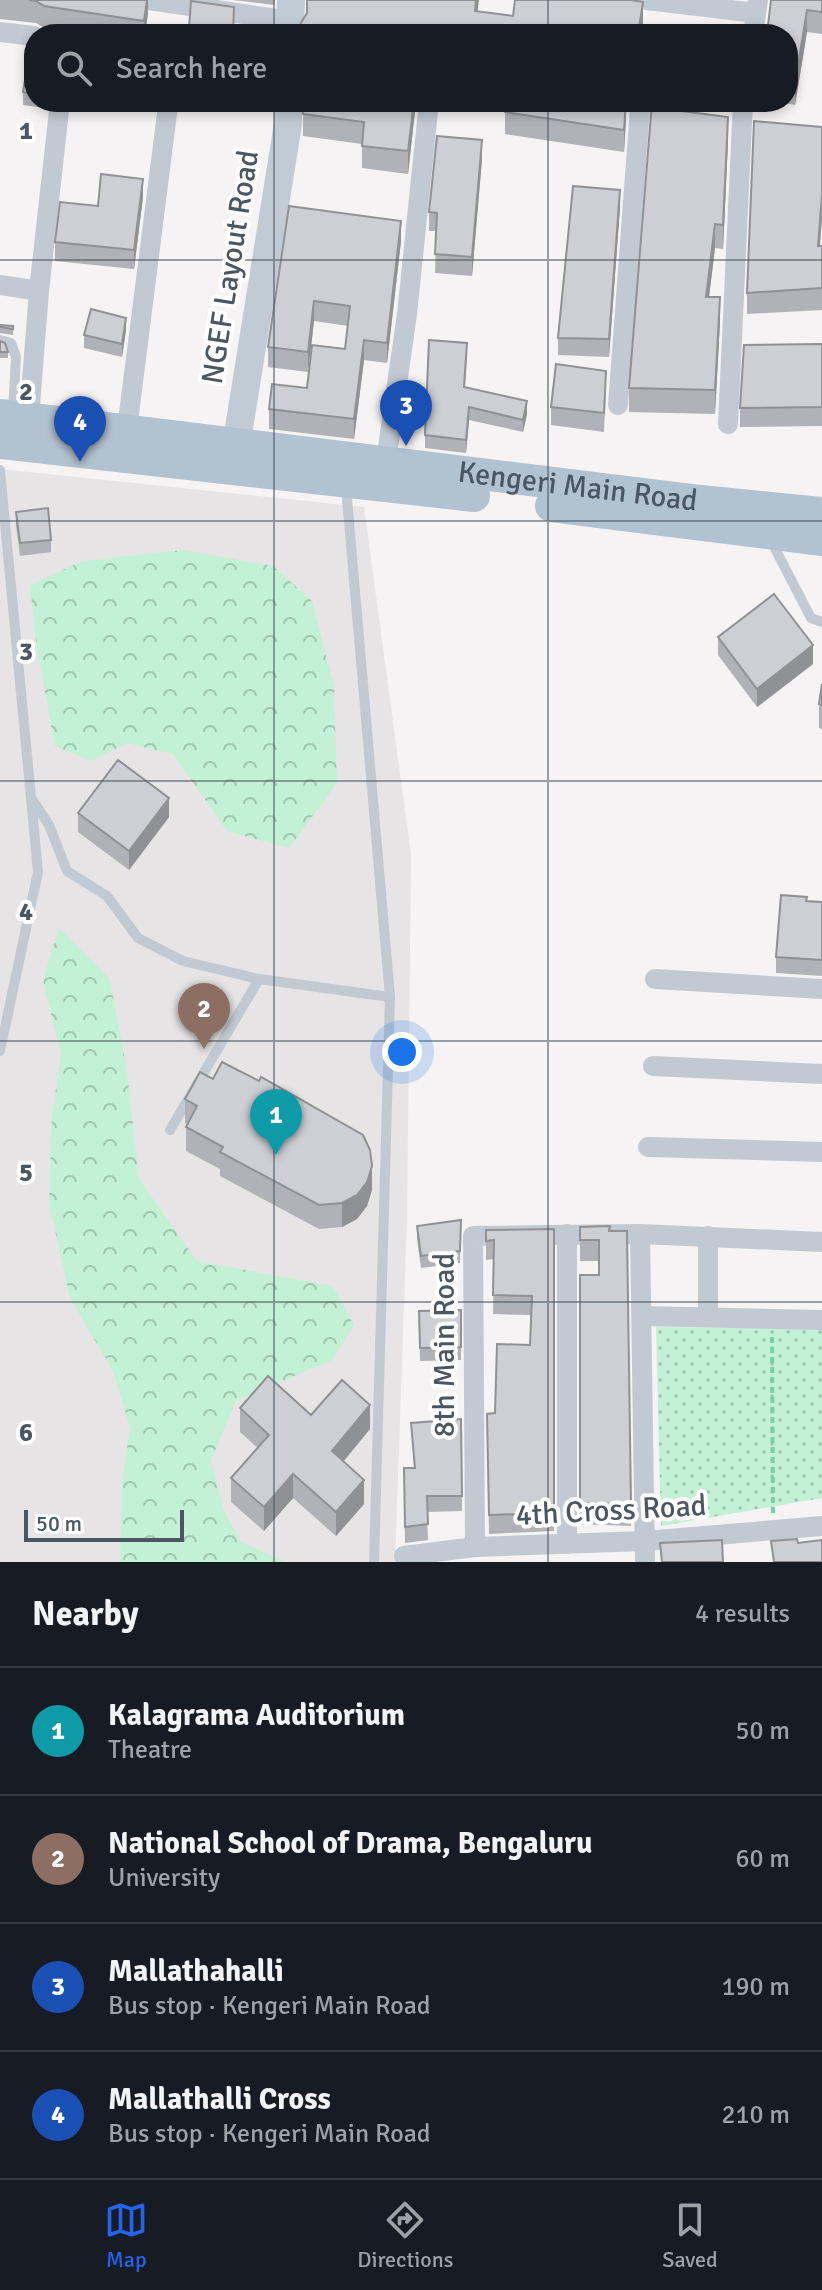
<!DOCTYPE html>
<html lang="en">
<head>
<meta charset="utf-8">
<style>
  body { margin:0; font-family:Signika,sans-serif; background:#20242c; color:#f1f3f6 }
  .scale { position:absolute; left:24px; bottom:20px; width:160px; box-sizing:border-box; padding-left:8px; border:4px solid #4a5661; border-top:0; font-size:22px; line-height:28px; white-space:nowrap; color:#4a5661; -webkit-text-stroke:6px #fff; paint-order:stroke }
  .you { position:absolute; left:402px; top:1052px; width:28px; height:28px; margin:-20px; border:6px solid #fff; border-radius:50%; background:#1a73e8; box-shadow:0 0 0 12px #1a73e833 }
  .badge { display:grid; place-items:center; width:52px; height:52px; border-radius:50%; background:#2563eb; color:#fff; font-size:26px; font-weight:700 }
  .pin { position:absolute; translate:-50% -66px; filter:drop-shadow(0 2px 4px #0008) }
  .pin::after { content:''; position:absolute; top:42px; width:28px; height:24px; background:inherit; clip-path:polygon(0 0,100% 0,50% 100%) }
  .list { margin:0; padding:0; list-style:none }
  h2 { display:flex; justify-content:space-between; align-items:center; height:104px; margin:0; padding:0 32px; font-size:34px }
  h2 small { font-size:26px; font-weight:400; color:#9ea1a6 }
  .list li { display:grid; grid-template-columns:52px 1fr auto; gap:24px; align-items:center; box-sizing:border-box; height:128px; padding:0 32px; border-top:2px solid #363941 }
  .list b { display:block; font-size:30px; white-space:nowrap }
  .list p { margin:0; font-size:26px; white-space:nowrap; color:#9ea1a6 }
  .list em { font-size:26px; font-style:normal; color:#9ea1a6 }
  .icon { flex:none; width:44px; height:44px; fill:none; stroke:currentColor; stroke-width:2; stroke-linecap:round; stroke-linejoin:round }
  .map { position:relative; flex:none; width:822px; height:1562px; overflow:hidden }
  .search { position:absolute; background:#171b24; box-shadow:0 4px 12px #0003; left:24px; right:24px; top:24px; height:88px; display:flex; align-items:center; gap:20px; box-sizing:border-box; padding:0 28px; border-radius:32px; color:#9ea1a6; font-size:30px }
  .sheet { height:616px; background:#171b24 }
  nav { display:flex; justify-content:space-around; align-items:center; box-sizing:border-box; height:112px; border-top:2px solid #363941; background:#171b24; font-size:22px; color:#9ea1a6 }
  nav a { display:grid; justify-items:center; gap:4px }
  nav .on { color:#2563eb }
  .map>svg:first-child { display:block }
</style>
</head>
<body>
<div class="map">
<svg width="822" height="1562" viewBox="0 0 822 1562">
  <defs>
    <pattern id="forest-crowns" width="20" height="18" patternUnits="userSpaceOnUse" patternTransform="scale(2)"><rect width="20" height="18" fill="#c3f1d5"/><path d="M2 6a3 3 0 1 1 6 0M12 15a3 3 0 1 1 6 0" fill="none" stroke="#a0c6b0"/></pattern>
    <pattern id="park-dots" width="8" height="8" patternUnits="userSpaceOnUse" patternTransform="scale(2)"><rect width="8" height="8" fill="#c3f1d5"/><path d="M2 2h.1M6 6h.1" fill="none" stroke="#a0c6b0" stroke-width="1.8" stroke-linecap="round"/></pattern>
  </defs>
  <rect width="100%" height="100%" fill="#f5f3f3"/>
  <path fill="#e6e4e5" d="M0,469L364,507L411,855L407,1220L395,1562H0Z"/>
  <g fill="url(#forest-crowns)">
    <path d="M183,550L273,566L312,601L334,687L337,783L289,848L227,831L173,754L127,743L91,761L55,746L37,649L30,585L82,561Z"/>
    <path d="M59,928L110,979L127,1072L139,1179L197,1261L333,1286L354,1325L332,1360L236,1401L211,1460L223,1509L241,1542L285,1562H120L122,1482L130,1427L113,1371L70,1298L49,1203L52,1116L61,1054L43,980Z"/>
  </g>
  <path fill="url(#park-dots)" d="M656,1327L822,1329V1498L661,1526Z"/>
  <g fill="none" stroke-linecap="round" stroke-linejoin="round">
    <path stroke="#7ad0a6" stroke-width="4" stroke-dasharray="6 4" stroke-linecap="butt" d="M772,1337L773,1513"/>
    <g stroke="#c1cad2" stroke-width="10">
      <path d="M0,340L11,343L16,357L13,412"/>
      <path d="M0,470L38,872L0,1051"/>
      <path d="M346,487L390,997L374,1562"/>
      <path d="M770,539L811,618L822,622"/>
      <path d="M32,799L49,825L67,871L107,896L138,938L183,961L259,979L390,997"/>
      <path d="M170,1130L259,979"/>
    </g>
    <g stroke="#c1cad2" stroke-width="20">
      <path d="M149,0L291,21"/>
      <path d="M647,0L756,13"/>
      <path d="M0,32L34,36"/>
      <path d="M753,34L758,0"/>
      <path d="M0,285L39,291L29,418"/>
      <path d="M39,291L60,102"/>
      <path d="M618,405L640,108"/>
      <path d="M728,424L743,102"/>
      <path d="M127,429L168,106"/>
      <path d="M386,462L407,314L429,102"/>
      <path d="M655,979L822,989"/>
      <path d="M653,1066L822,1074"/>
      <path d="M648,1147L822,1152"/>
      <path d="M640,1234L822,1242"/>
      <path d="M642,1316L822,1320"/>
      <path d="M708,1317V1236"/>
      <path d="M567,1544V1234"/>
      <path d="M475,1547L473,1236L640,1234L645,1562"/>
      <path d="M404,1556L475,1547L645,1541L822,1526"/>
    </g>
    <g stroke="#c1cbd6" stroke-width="28">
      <path d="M290,34L291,0"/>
      <path d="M233,465L288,124V102"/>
    </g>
    <g stroke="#b3c2d1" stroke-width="32">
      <path id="s1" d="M0,415L691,500L822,513"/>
      <path d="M0,443L474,496"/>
      <path d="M551,506L822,540"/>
    </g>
  </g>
  <g fill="#b0b2b7">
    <path d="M0,0H148V13L145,34H82L44,28L36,23L0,19Z"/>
    <path d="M233,0H275L274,5Z"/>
    <path d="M771,0H822V34L807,32L795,105L779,102H788V34Z"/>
    <path d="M34,75V102H49L46,108L23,105V92Z"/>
    <path d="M416,102L408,174L362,168V144L303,136V114Z"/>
    <path d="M660,108L728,141L723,249L715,248L709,297L720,321L715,414L629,412V388Z"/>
    <path d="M505,112L626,119L624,152L505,134Z"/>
    <path d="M822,127V217L820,246H822V310L747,314V293Z"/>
    <path d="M482,159L472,276L435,273L436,231H429V212Z"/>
    <path d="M143,197L134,269L55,261V242L98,206Z"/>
    <path d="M289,206L401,241L387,363L364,360L354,439L269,429V409L307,388L345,349L348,326L314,321L308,372L268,367V347Z"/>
    <path d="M620,207L609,357L558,355V338Z"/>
    <path d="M0,325L13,326V335L0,333Z"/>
    <path d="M126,330L122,357L84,348V335Z"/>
    <path d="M0,341L8,352V358H0Z"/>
    <path d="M822,344V426L740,427V408Z"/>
    <path d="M467,355L465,387L527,414L523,432L469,420L466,453L425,448V435Z"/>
    <path d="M606,389L604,432L551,425V407Z"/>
    <path d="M16,512L51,540V552L20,556L16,525Z"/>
    <path d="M718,637L813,664L757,707L718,655Z"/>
    <path d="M822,684V729L819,728V704Z"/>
    <path d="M78,813L169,817L129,870L78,832Z"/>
    <path d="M807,901L822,902V976L776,973V957Z"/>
    <path d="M213,1079L372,1190L367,1206L357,1219L342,1227L319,1229L220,1176V1169L186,1151V1127L188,1125L185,1123V1099Z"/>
    <path d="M461,1220L460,1263L421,1268L417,1239V1226Z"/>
    <path d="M580,1227L609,1231H627L631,1526L580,1524V1275H599V1261H580Z"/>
    <path d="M554,1229V1531L489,1534L487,1414L495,1413L530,1345L531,1315L493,1314L494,1259L486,1260V1230Z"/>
    <path d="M461,1310V1360L420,1361L419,1311Z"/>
    <path d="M240,1408L311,1415L370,1429L344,1461L364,1504L336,1536L293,1498L264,1531L231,1502V1478L258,1448L240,1432Z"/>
    <path d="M461,1419L462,1511L427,1512L428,1540L405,1543L404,1468H414L411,1423Z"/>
  </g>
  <g fill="#909195">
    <path d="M147,0H148V13L145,34H144V21Z"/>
    <path d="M476,0H479L475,33V11Z"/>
    <path d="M643,2V24L641,34H638Z"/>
    <path d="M807,10V32L795,105V83Z"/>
    <path d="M414,102H416L408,174V151Z"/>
    <path d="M626,102V119L624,152V130Z"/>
    <path d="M728,117V141L723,249V225Z"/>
    <path d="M482,140V159L472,276V257Z"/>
    <path d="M143,179V197L134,269V250Z"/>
    <path d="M620,190V207L609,357V339Z"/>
    <path d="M822,195V217L818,268V246Z"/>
    <path d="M401,221V241L387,363V343Z"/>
    <path d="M715,224V248L706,321V297Z"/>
    <path d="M720,297V321L715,414V390Z"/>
    <path d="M314,301V321L308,372V352Z"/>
    <path d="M126,318V330L122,357V344Z"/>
    <path d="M364,340V360L354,439V419Z"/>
    <path d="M527,401V414L523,432V420Z"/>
    <path d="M469,407V420L466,453V440Z"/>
    <path d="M813,645V664L757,707V689Z"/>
    <path d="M169,798V817L129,870V851Z"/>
    <path d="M372,1166V1190L367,1206L357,1219L342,1227V1203Z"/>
    <path d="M370,1405V1429L332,1475V1451Z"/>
    <path d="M293,1474V1498L264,1531V1507Z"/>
    <path d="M364,1480V1504L336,1536V1512Z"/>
  </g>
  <g fill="#cdcfd5" stroke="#909195" stroke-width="2">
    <path d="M29,0H147L144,21L44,6L36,1Z"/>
    <path d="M307,0H476L475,11L513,16L515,0H631L643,2L638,34H309L310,33L296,31L307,13Z"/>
    <path d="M771,0H822V12L807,10L795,83L788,82V34H767Z"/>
    <path d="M191,1L234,7L233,34H152V26L189,28Z"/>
    <path d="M26,74L34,75V94L23,92Z"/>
    <path d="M304,102H414L408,151L362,146L364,122L303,114Z"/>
    <path d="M506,102H626L624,130L505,112Z"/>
    <path d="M652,102H659V108L728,117L723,225L715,224L706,297H720L715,390L629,388Z"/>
    <path d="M754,121L822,127V195L818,246H822V288L747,293Z"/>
    <path d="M437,136L482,140L472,257L435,254L437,213L429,212Z"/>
    <path d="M101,174L143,179L134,250L55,242L60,202L98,206Z"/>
    <path d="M573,186L620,190L609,339L558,338Z"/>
    <path d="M289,206L401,221L387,343L364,340L354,419L269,409L272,384L307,388L312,345L345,349L350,306L314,301L308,352L268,347Z"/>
    <path d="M91,309L126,318L122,344L84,335Z"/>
    <path d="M0,325L13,326V329L0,327Z"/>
    <path d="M429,340L467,343L464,387L527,401L523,420L469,407L466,440L425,435Z"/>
    <path d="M0,341L5,343L8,352H0Z"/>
    <path d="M822,344V407L740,408L744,345Z"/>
    <path d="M556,364L606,371L604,413L551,407Z"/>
    <path d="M48,508L51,540L20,543L16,512Z"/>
    <path d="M774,594L813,645L757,689L718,637Z"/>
    <path d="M822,684V705L819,704Z"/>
    <path d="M118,760L169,798L129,851L78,813Z"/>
    <path d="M781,895L807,897L806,901L822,902V960L776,957Z"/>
    <path d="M222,1062L259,1081L261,1077L363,1135L370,1150L372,1166L367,1182L357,1195L342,1203L319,1205L220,1152L223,1147L186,1127L197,1106L185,1099L200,1072L213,1079Z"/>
    <path d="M461,1220L460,1251L421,1256L417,1226Z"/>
    <path d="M610,1226L609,1231H627L631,1504L580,1503V1275H599V1240H580V1227Z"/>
    <path d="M554,1229V1513L489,1515L487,1414L495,1413L497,1344L530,1345L532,1296L493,1295L494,1240L486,1241V1230Z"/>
    <path d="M461,1310V1347L420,1348L419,1311Z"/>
    <path d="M268,1376L311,1415L342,1380L370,1405L332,1451L364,1480L336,1512L293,1474L264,1507L231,1478L269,1435L240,1408Z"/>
    <path d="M461,1419L462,1496H427L428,1524L405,1527L404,1468H415L411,1423Z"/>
    <path d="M797,1539L798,1543L822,1540V1562H774L771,1541Z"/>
    <path d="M722,1540L723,1562H662L660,1543Z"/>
  </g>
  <path fill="none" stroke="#4a5661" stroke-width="2" stroke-opacity="0.55" d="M274,0V34M548,0V34M274,102V1562M548,102V1562M0,260H822M0,521H822M0,781H822M0,1041H822M0,1302H822"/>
  <g text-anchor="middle" stroke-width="8" stroke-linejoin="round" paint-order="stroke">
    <g font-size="30" fill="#4a5661" stroke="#fff">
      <text transform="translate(230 267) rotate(-81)" y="10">NGEF Layout Road</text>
      <text dy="10" stroke="none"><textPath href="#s1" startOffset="582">Kengeri Main Road</textPath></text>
      <text transform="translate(444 1345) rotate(-90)" y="10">8th Main Road</text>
      <text transform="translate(611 1510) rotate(-3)" y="10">4th Cross Road</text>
    </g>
  </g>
  <g font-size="26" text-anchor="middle" font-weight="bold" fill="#4a5661" stroke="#fff" stroke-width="8" stroke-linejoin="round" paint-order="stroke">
    <text x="26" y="139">1</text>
    <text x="26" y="400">2</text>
    <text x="26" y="660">3</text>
    <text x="26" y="920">4</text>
    <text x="26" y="1181">5</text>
    <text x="26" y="1441">6</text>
  </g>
</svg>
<div class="scale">50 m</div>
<div class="you"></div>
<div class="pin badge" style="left:276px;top:1155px;background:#0f9aa8">1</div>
<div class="pin badge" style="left:204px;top:1049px;background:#8d6e63">2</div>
<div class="pin badge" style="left:406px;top:446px;background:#1a4fb4">3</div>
<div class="pin badge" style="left:80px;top:462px;background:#1a4fb4">4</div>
<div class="search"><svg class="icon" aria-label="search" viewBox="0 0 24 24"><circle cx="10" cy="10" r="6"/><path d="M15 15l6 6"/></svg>Search here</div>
</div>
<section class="sheet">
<h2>Nearby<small>4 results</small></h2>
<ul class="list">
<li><span class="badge" style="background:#0f9aa8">1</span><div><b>Kalagrama Auditorium</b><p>Theatre</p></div><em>50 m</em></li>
<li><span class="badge" style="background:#8d6e63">2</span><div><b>National School of Drama, Bengaluru</b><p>University</p></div><em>60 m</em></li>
<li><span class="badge" style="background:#1a4fb4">3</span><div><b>Mallathahalli</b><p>Bus stop · Kengeri Main Road</p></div><em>190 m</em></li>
<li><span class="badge" style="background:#1a4fb4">4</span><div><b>Mallathalli Cross</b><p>Bus stop · Kengeri Main Road</p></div><em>210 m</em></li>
</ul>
</section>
<nav>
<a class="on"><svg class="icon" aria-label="map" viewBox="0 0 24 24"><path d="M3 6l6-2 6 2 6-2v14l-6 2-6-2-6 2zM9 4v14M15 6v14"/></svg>Map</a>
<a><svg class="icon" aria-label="directions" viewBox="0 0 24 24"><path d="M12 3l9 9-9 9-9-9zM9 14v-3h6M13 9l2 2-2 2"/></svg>Directions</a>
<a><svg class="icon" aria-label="saved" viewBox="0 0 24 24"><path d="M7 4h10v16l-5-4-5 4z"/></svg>Saved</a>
</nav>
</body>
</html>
